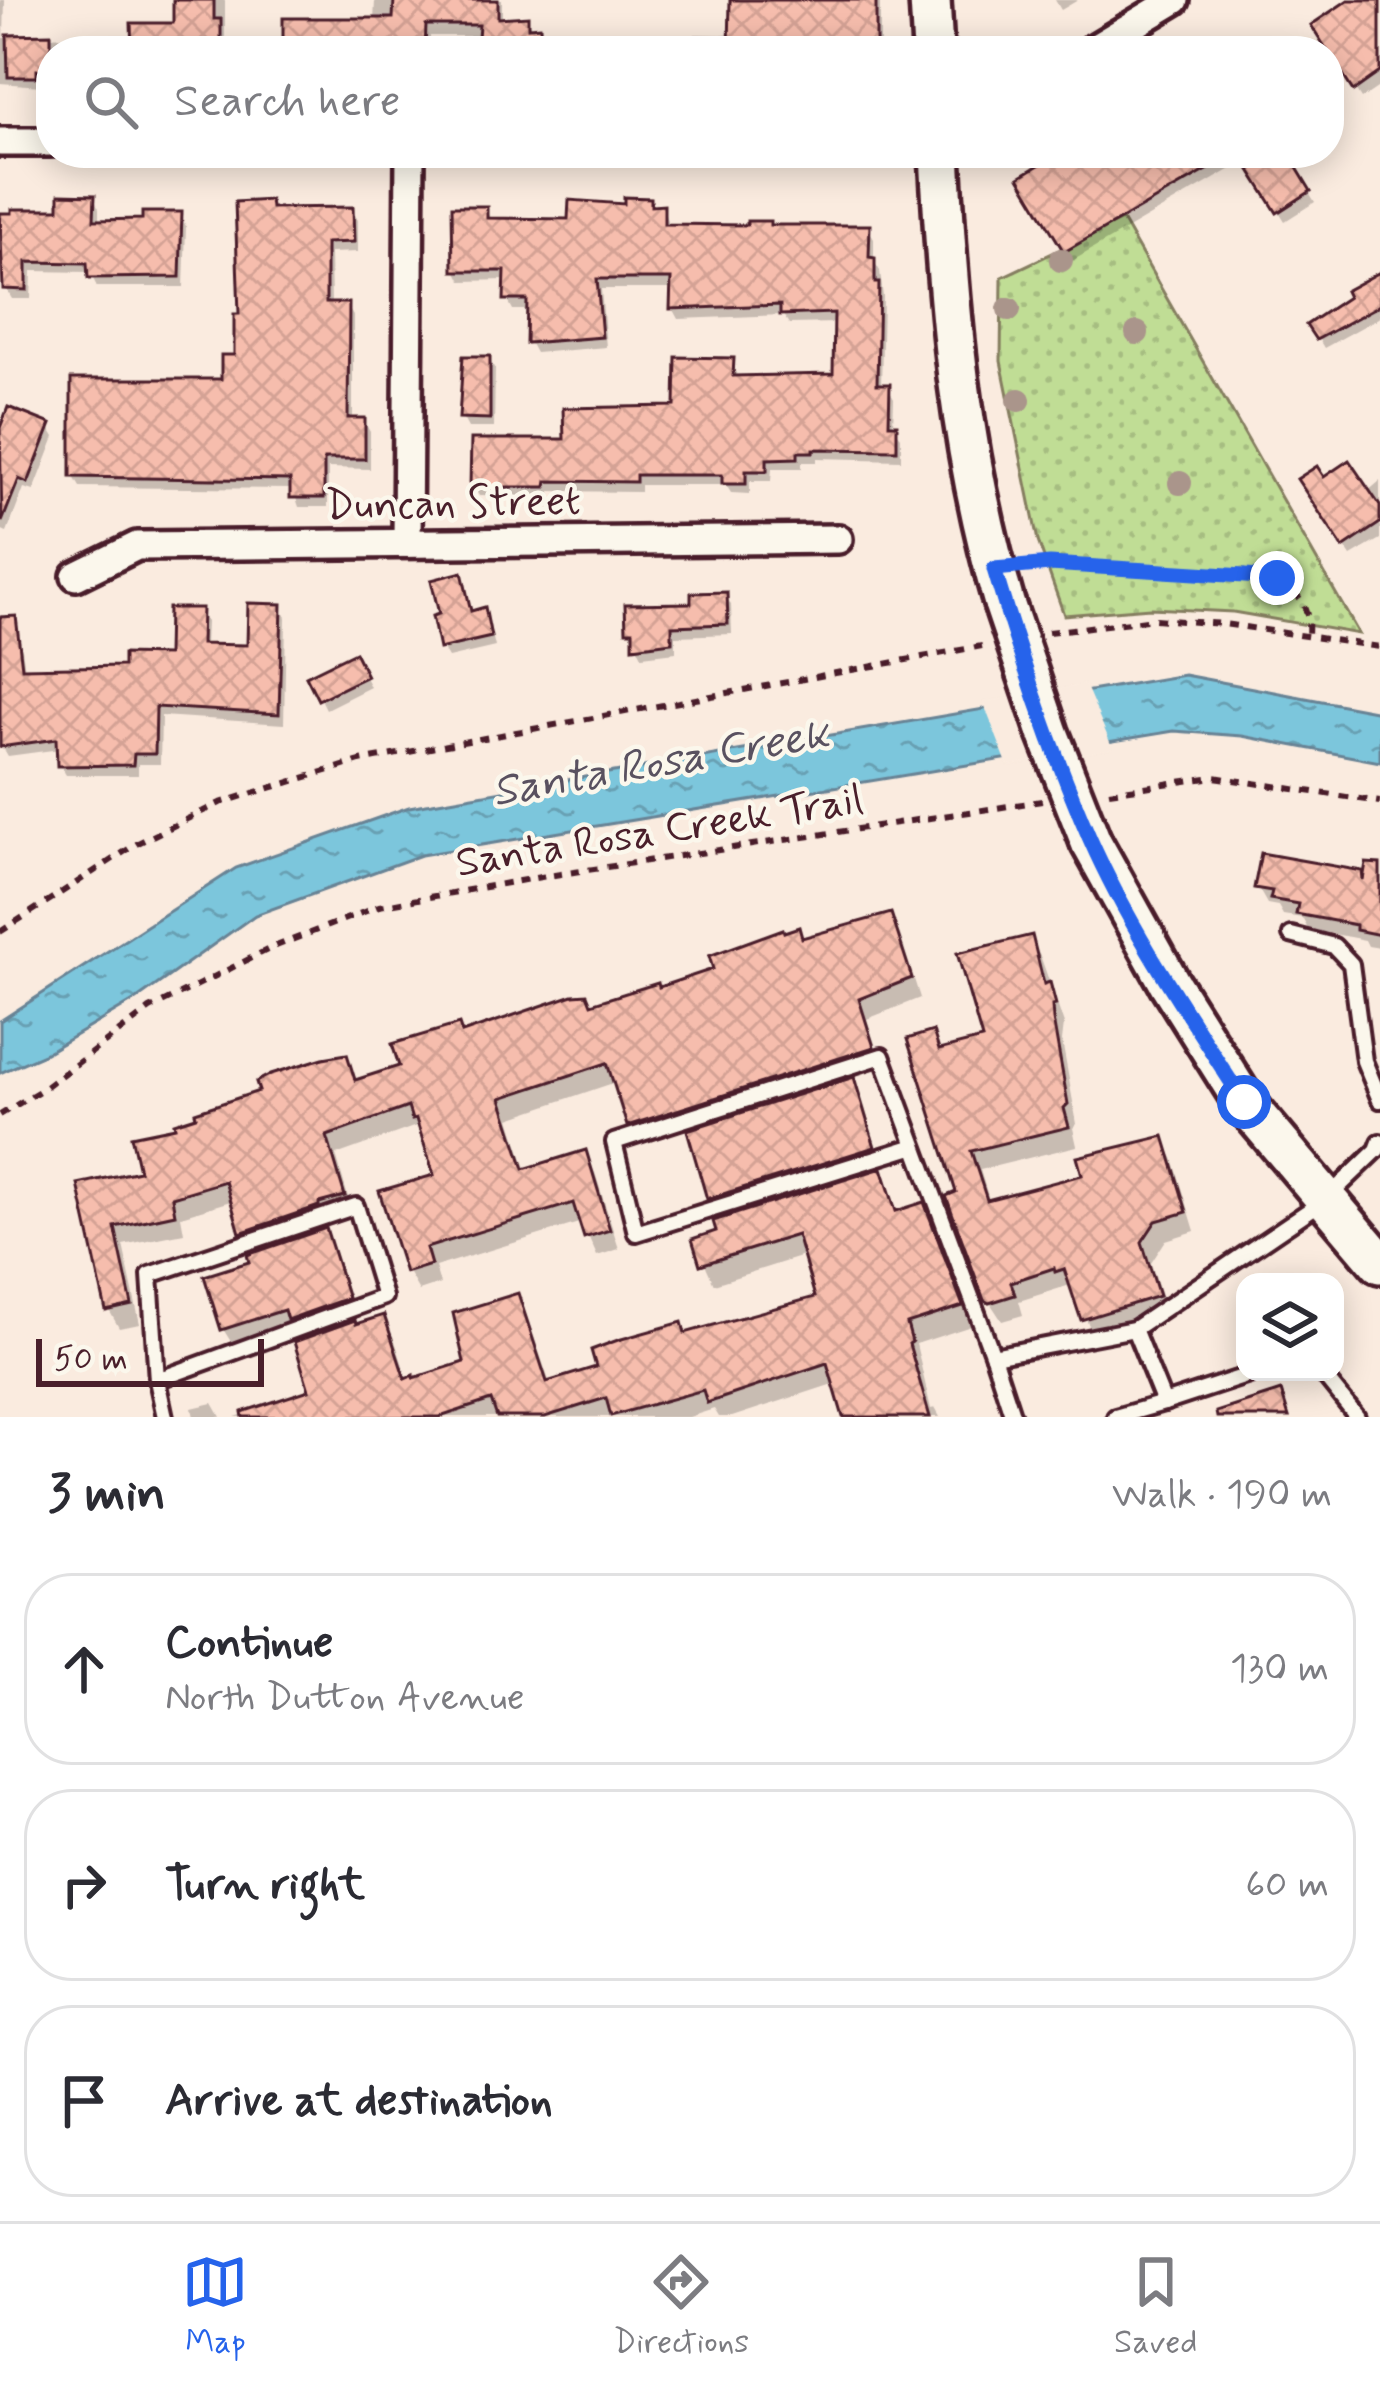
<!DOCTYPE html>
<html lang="en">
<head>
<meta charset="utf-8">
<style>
  body { margin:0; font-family:Mynerve,sans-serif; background:#f2f2f3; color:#2b2b33 }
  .controls { position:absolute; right:36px; bottom:36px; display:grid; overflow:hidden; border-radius:24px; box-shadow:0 6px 30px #0003 }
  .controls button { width:108px; height:108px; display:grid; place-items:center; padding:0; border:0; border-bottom:3px solid #e1e1e2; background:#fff; color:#2b2b33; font:60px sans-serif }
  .scale { position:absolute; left:36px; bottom:30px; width:228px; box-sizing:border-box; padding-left:12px; border:6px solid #4a1f2b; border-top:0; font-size:33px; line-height:42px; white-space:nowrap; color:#4a1f2b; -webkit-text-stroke:9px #fbf7ec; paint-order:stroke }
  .stop { position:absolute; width:36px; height:36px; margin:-27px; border:9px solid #2563eb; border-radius:50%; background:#fff }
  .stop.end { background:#2563eb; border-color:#fff; box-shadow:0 3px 12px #0008 }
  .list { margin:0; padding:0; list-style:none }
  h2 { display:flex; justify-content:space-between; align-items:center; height:156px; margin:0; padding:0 48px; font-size:51px }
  h2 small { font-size:39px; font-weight:400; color:#7c7c81 }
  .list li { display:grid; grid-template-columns:78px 1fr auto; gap:36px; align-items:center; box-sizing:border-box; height:192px; margin:0 24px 24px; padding:0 24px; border:3px solid #e1e1e2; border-radius:48px }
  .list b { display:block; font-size:45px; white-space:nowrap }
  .list p { margin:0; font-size:39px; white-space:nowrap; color:#7c7c81 }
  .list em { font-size:39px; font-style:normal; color:#7c7c81 }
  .icon { flex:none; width:66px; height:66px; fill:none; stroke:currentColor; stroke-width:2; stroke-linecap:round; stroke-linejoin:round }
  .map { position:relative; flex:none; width:1380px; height:1417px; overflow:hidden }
  .search { position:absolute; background:#fff; box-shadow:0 6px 30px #0003; left:36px; right:36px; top:36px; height:132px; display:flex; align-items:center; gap:30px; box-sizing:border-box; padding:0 42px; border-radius:48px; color:#7c7c81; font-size:45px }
  .sheet { height:804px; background:#fff }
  nav { display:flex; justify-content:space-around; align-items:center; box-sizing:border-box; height:168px; border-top:3px solid #e1e1e2; background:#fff; font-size:33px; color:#7c7c81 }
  nav a { display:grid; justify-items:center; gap:6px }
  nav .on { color:#2563eb }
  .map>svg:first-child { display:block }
</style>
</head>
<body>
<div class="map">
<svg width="1380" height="1417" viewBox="0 0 1380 1417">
  <defs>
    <pattern id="grass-dots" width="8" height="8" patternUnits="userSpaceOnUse" patternTransform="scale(3)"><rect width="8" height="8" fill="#c0dd95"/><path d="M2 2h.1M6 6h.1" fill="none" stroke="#a6bd81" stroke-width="1.8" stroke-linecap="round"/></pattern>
    <pattern id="water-ripples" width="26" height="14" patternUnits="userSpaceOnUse" patternTransform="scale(3)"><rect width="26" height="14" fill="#7cc6dc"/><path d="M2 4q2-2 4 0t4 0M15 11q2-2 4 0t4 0" fill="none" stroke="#68a0b3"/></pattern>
    <pattern id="building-cross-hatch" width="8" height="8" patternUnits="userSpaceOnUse" patternTransform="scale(3)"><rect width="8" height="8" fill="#f6bdad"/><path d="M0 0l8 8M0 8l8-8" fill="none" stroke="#d4a295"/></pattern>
  </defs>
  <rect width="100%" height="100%" fill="#faebdf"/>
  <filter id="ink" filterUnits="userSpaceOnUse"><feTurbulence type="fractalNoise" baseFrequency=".00833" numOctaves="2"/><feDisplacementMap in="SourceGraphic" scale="24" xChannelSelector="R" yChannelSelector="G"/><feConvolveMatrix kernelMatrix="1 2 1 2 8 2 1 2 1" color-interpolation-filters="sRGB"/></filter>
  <g filter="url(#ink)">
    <path fill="url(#grass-dots)" stroke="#857e60" stroke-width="3" d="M1122,220L1359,634L1233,612L1150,608L1064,615L1038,541L1001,361L1002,277Z"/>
    <path fill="url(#water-ripples)" stroke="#688395" stroke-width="3" d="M1184,675L1380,712V762L1242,736L1174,731L421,855L255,915L137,999L44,1054L0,1073V1021L236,868L409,807Z"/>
    <path fill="#faebdf" d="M1085,684L1113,749L1008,766L983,702Z"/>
    <g fill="#0003">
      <path d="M0,0H5L4,38L77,36L80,41L135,40L176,26V0H225V51H51V80H41V86L0,83Z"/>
      <path d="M375,0H502V20H527L532,29H539L545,51H480L481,36H430V51H286L374,21Z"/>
      <path d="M733,0H880V51H680V39H694L695,34L732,35Z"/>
      <path d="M1055,0H1078L1061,10Z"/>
      <path d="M1353,0H1380V86L1361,99L1315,25Z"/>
      <path d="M1085,153H1285L1315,202L1285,221L1247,160L1072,261L1023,178Z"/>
      <path d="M93,197L99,208V223L145,222L180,215L186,226L184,287H97L90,272L32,271L31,299H12L6,289V269H0V216L62,212Z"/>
      <path d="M650,201L654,208H663L669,227L868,228L874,238V261L880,271L883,297L881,387H888L894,398L893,427L901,437V460L817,458V462H802V468H772L771,481H750V494L731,493L726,485H640V492L551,491V497L479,496L473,486L567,442L678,409L732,361L738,379L836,377L837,323L789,324L783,315L679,319L673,308V289H601L606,347L535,353L529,342L530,310H513L507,299V280L462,281L456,270L485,209L492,221L571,222Z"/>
      <path d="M269,203L273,211L352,210L358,220V252L330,253L331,306H347L353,316V421H364L370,432V469L328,468V507H299L293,489L80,487L74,477L224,382L237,357L242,317Z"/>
      <path d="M1380,275V317L1324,348L1310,325Z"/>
      <path d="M489,359L495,369L494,428H468L462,417Z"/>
      <path d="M10,411L48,426L55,437L34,491L24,488L7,533L0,530V436Z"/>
      <path d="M1301,480L1323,481L1367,492L1380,481V539L1351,556Z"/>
      <path d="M461,576L473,613L483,611L489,621L495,647L448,658L442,648L443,617Z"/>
      <path d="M725,595L731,605L732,634L676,636V652L642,656L629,630Z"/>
      <path d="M280,607L286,617L284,724L161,716L160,764H138V775H66L60,765V749L8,756L2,746L0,640L17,638L22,649L25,671L126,669L170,658L200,611L206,622L205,647L250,649Z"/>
      <path d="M354,655L370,687L326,709L310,677Z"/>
      <path d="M1360,874L1365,883L1380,886V948L1368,946L1365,940L1308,929L1302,918L1283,915L1278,906L1267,904L1258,888Z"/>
      <path d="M889,917L900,935L920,998L867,1019L882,1066L851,1076L861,1094L880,1159L717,1212L709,1198L689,1128L641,1143L630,1125L616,1082L510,1118L527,1172L584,1154L595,1173L619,1249L597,1256L582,1222L435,1267L440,1284L419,1291L408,1272L437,1177L419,1125L336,1155L353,1215L322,1227L334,1248L355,1315L299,1335L294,1326L233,1345L223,1329L256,1254L243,1232L234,1200L181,1216L184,1233L123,1245L140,1324L119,1328L109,1310L82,1186L142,1174L179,1129L346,1057L358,1082L402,1068L463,1036L658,990L803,941Z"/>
      <path d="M1030,939L1041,958L1064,1024L1062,1041L1077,1124L1073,1128L1077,1146L980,1170L990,1203L1086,1177L1162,1139L1173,1158L1195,1231L1166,1240L1151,1263L1167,1316L1094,1338L1074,1288L1067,1286L1019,1301L1023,1315L1002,1321L987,1298L960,1194L931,1035L941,1052L986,1041Z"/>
      <path d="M880,1172L899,1213L923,1206L934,1225L971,1326L916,1344L931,1409L935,1408L940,1417H871L869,1412L852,1417L836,1383L732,1417H719L714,1409L689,1417H235L313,1392L355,1327L383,1318L394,1338L408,1381L467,1364L516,1296L527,1316L550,1384L686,1336L819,1299L806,1255L714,1284L695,1241Z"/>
      <path d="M213,1403L221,1417H194L192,1408Z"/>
    </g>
    <g fill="url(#building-cross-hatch)" stroke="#4a1f2b" stroke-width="3">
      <path d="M173,0H214V19H221V51H132L131,23H173Z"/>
      <path d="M394,0H498V18L528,16V27L540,26L541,51H477L479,25H426L425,51H283V18H393Z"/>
      <path d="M730,0H876V51H729Z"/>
      <path d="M1348,0H1380V72L1353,91L1311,25Z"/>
      <path d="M51,34V70H37V77H8L7,35Z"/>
      <path d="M1059,153H1237L1064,252L1019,177Z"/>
      <path d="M1277,153H1288L1311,191L1277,213L1250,170Z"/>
      <path d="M59,194L95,195L94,220L142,219V212H182L180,277L88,278L87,263L27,262V290L3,289L0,213H12V209H59Z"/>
      <path d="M624,197L651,198V206L664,205V224L747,225V221H770V225H870L869,257L875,258V283H879L877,384H890L889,424H897V450L813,449V452H798V458L767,459V471H746V484H722V475H636V482L547,481L546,487H470L471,439H564L563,408L675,406L676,357L734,358L733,376L833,374L834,313L780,315V305L670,309L671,279H597L602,337L526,343L527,300H504L505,271H453L452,206H487V218L568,219L569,200L624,204Z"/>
      <path d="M270,200L271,208L353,207L354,242L326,243V303H349L348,418H365V459H324V498H290V480L71,477V379H221V355H234V314H239L235,202Z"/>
      <path d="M1380,272V305L1316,340L1306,325L1348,297L1345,291Z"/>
      <path d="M463,356H490V419L459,418Z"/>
      <path d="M8,407L51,424L28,483L19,479L2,522L0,428Z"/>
      <path d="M1349,460L1380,506V523L1343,548L1297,479L1317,466L1324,477Z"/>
      <path d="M462,572L471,611L485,607L491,637L439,649L432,616L439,614L431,580Z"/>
      <path d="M727,592L728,624L672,626V642L633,647V631H626L625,604L691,603V593Z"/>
      <path d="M248,603L282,604L279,714L156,707L155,754H134L133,765L57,766L56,739L0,747V617L16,616L22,668L123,666V654L167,655L168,608H202L201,644L247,645Z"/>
      <path d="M355,652L367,676L318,700L306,676Z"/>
      <path d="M1261,853L1362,871L1363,880L1366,863L1380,864V935L1356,930V925L1296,914L1298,904L1270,899L1272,891L1254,888Z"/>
      <path d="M891,913L912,978L859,999L874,1047L627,1126L607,1063L501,1098L524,1169L586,1150L610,1230L584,1238L573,1203L426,1248L431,1265L405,1273L379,1191L434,1175L416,1119L412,1120L408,1107L327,1136L345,1196L319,1203V1206L240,1233L225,1181L172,1197L175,1214L115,1227L132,1305L106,1311L78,1184L139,1171L131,1136L175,1127L174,1123L196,1116L195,1112L259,1091L256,1082L271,1074L323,1058L347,1054L355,1080L399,1066L392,1044L459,1024L462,1033L573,995L587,994L591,1004L658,983L659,987L713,969L709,956L783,929L784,932L799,927L802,938Z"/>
      <path d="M1032,935L1044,984L1050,982L1056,1005L1052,1006L1053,1019L1068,1104L1064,1108L1069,1127L971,1151L987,1200L1082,1175L1077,1157L1164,1136L1187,1212L1156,1221L1142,1242L1159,1296L1081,1320L1064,1269L1055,1272L1054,1268L1011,1282L1015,1295L989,1303L984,1300L946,1196L956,1192L907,1039L933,1031L939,1050L982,1039L957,953Z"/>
      <path d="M854,1077L875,1147L707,1199L687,1130Z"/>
      <path d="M882,1168L896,1211L924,1202L963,1306L907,1324L912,1342L909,1344L930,1417H843L827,1363L707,1403L703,1390L611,1416L606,1398L545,1417H497L491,1400L440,1417H243L242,1412L309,1390L294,1342L355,1320L356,1324L384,1315L405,1379L414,1375V1378L464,1362L453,1313L518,1293L547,1382L596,1367L591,1350L618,1340L682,1322L685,1333L815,1297L797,1235L700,1265L692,1239L716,1231L713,1221Z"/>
      <path d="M326,1228L348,1298L287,1320L284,1310L221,1330L204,1276L249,1262L247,1255Z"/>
      <path d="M1281,1391L1289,1417H1217L1216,1412Z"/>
    </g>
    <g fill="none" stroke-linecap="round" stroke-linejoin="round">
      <defs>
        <g id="lane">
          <path d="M1291,935L1334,946L1351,964L1364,1061L1380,1100"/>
          <path d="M915,1146L636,1233L614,1142L882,1056L993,1356L1134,1329L1326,1199L1377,1150L1380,1142"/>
          <path d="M993,1356L1013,1417"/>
          <path d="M1321,1372L1357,1417"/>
          <path d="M157,1380L384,1297L356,1206L150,1275L157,1380L165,1417"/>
          <path d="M1164,1403L1258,1372"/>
          <path d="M1115,1417L1164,1403L1134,1329"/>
        </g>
        <g id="street">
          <path d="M1090,51L1175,0"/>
          <path d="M0,142H51"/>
          <path d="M407,543L410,153"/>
          <path d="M76,576L137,546L838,539"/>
        </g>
        <g id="secondary">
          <path d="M930,0L933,51"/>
          <path d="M940,153C948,310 960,452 1004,603"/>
          <path d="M1091,842L1170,984L1244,1102L1380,1263"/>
        </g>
      </defs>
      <use href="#lane" stroke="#4a1f2b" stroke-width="22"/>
      <use href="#street" stroke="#4a1f2b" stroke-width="36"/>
      <use href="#secondary" stroke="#4a1f2b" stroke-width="48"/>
      <g stroke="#4a1f2b" stroke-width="6" stroke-dasharray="9 9" stroke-linecap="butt">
        <path d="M1029,566L1277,578C1301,594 1310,608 1308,635"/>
        <path d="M1048,632L1155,619L1224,624L1380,647"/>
        <path d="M1109,792L1214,777L1380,802"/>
        <path d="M0,932L138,843L220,803L360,761L982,646"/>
        <path d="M0,1115L44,1088L150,1009L271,948L379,906L541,877L1042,801"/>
      </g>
      <use href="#lane" stroke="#fbf7ec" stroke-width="14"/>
      <use href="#street" stroke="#fbf7ec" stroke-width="27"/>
      <use href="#secondary" stroke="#fbf7ec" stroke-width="39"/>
      <defs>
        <path id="secondary-bridge" d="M1004,603L1048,733L1091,842"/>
      </defs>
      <use href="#secondary-bridge" stroke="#4a1f2b" stroke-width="48" stroke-linecap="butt"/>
      <use href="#secondary-bridge" stroke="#fbf7ec" stroke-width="39"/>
    </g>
    <g fill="#aa958b">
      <circle cx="1061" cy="260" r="12"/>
      <circle cx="1009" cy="309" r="12"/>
      <circle cx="1137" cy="333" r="12"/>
      <circle cx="1019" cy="400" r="12"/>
      <circle cx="1180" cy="483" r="12"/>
    </g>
  </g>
  <g fill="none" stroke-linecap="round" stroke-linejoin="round" filter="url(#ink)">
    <path stroke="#2563eb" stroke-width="15" d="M1244,1102C1191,1019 1129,928 1090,839C1052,751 1021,660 994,569L1050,564L1277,578"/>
  </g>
  <g text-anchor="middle" stroke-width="9" stroke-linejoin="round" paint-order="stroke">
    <g font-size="42" fill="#4a1f2b" stroke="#fbf7ec">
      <text transform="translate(453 501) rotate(-1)" y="15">Duncan Street</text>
      <text transform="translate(659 829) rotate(-9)" y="15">Santa Rosa Creek Trail</text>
    </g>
    <g font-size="45" font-style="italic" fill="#595160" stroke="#fbf7ec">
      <text transform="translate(660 760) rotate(-10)" y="16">Santa Rosa Creek</text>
    </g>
  </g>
</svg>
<div class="controls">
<button><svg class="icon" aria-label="layers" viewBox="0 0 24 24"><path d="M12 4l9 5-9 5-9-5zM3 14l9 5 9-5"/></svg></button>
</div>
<div class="scale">50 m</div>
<div class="stop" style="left:1244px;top:1102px"></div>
<div class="stop end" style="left:1277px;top:578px"></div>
<div class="search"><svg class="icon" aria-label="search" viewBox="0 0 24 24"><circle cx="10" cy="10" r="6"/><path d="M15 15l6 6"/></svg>Search here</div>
</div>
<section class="sheet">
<h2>3 min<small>Walk · 190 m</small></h2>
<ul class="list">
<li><svg class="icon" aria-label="ahead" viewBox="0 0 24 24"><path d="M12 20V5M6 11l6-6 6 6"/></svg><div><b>Continue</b><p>North Dutton Avenue</p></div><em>130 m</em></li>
<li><svg class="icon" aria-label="right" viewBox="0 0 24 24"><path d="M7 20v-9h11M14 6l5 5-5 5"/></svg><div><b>Turn right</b></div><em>60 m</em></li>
<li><svg class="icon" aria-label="arrive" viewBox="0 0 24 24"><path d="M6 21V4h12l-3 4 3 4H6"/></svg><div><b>Arrive at destination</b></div></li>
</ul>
</section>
<nav>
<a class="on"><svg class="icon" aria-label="map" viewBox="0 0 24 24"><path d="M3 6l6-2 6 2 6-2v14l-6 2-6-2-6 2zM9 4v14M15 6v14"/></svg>Map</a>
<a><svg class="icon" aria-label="directions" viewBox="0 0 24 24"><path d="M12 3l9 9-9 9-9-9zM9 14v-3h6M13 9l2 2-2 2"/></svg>Directions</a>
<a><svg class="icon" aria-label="saved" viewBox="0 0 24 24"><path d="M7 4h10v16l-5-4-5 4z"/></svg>Saved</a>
</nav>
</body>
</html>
